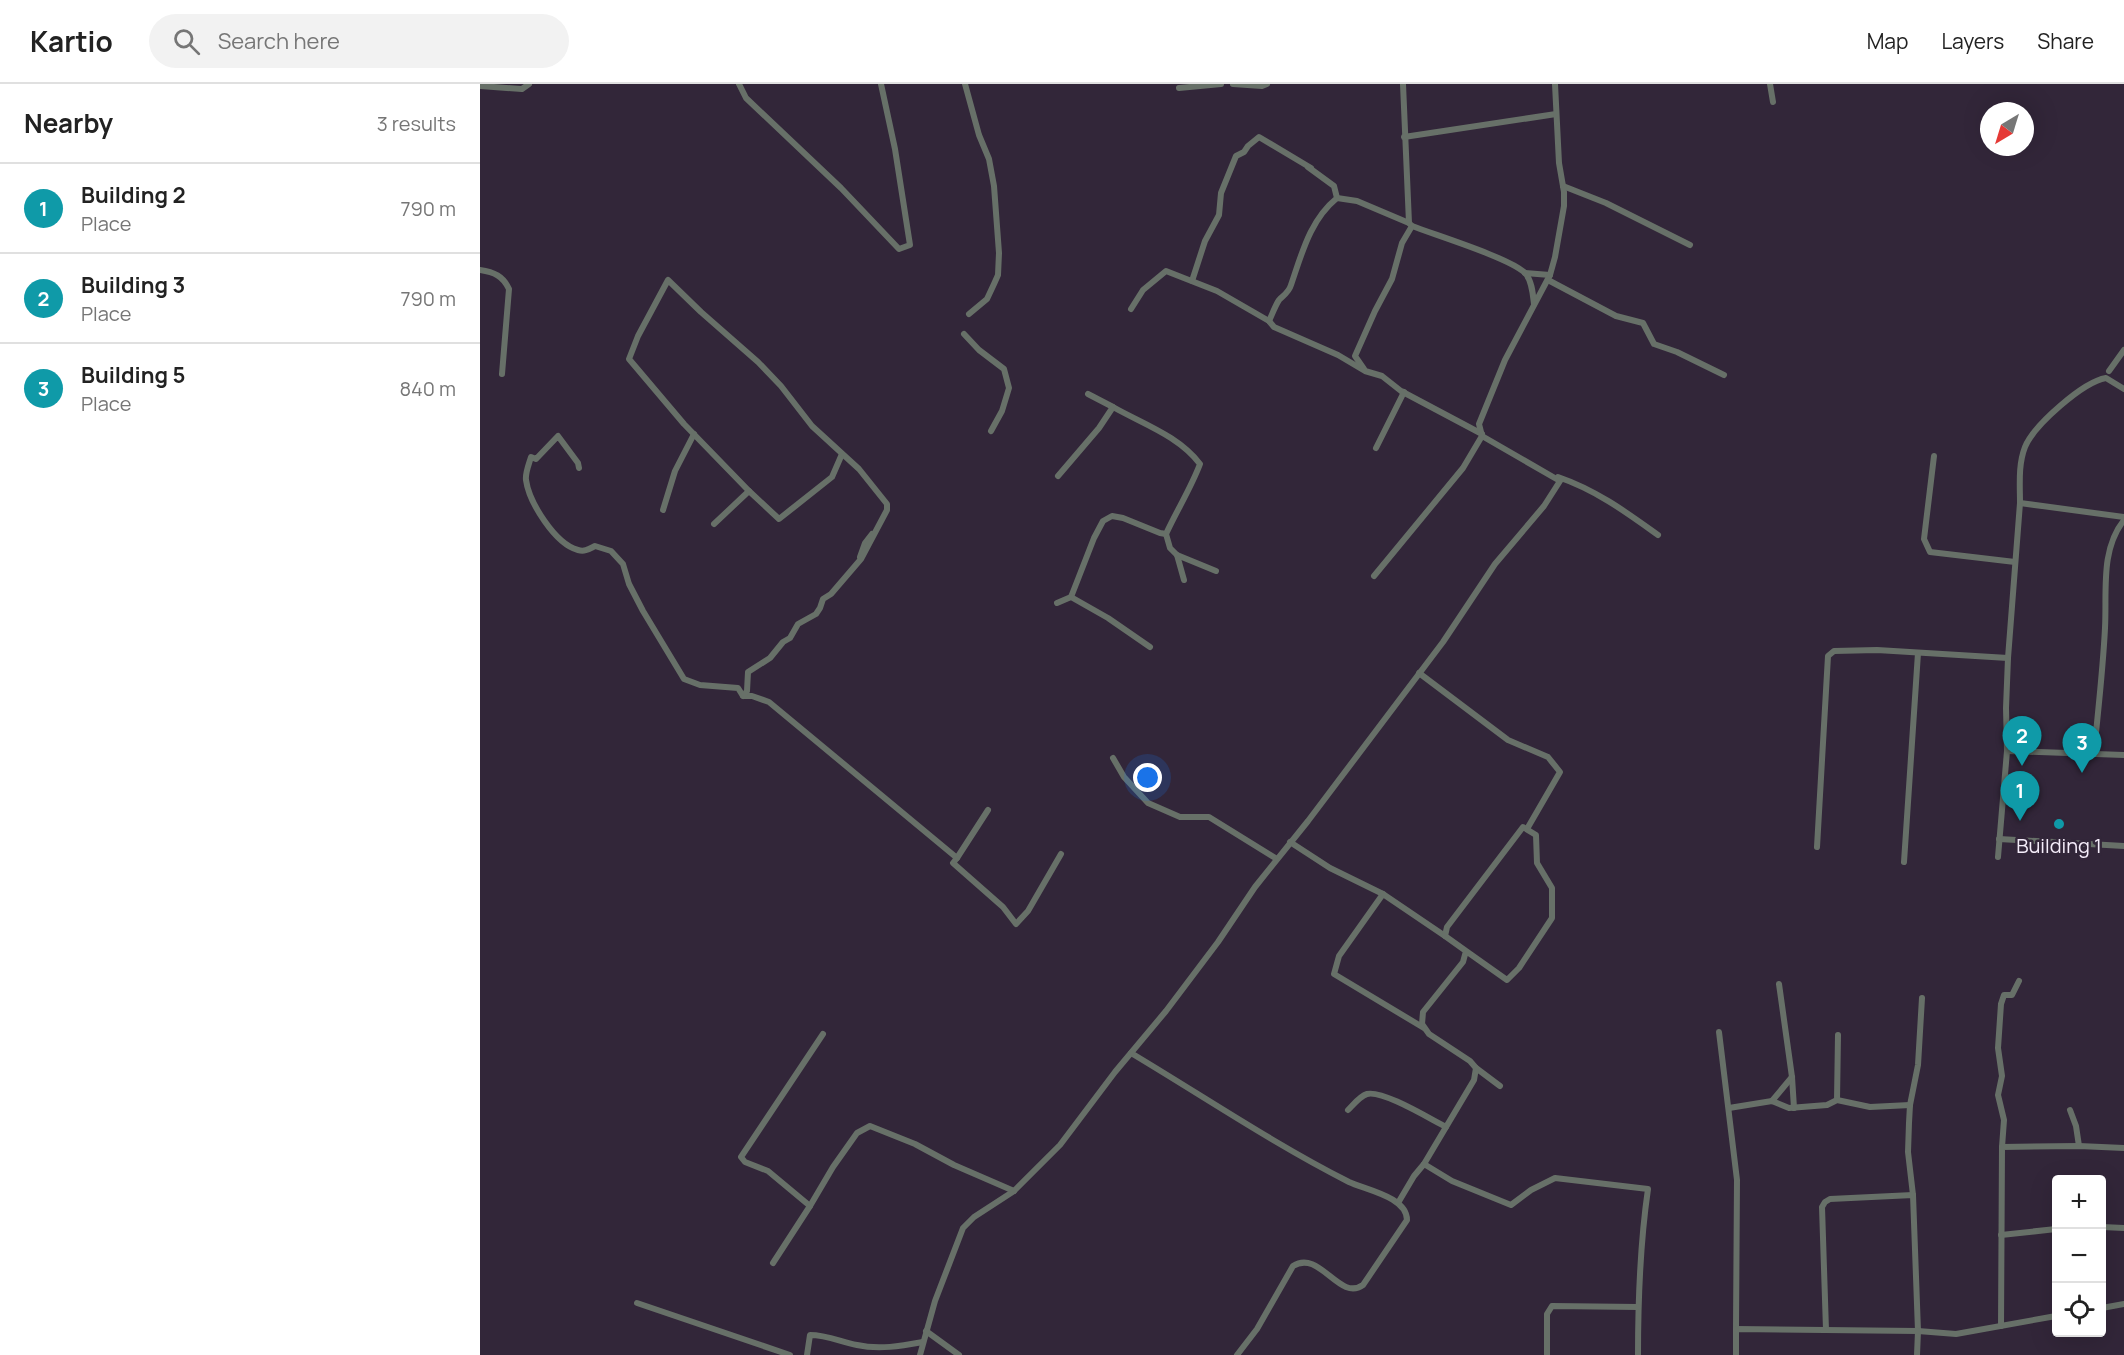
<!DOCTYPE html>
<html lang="en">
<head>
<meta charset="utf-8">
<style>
  body { margin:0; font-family:Manrope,sans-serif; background:#f2f2f2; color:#222 }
  .controls { position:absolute; right:18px; bottom:18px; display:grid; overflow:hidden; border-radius:6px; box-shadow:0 6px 24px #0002 }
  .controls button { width:54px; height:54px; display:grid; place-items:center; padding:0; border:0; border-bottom:2px solid #e0e0e0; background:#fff; color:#222; font:30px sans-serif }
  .compass { position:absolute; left:1500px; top:18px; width:54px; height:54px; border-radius:50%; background:#fff; box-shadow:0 6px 24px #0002; rotate:218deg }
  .you { position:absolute; left:668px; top:694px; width:21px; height:21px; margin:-15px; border:4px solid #fff; border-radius:50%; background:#1a73e8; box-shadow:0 0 0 9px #1a73e833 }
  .badge { display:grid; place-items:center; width:39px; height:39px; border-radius:50%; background:#446a80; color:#fff; font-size:20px; font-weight:700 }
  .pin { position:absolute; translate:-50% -50px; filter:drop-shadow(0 2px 3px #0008) }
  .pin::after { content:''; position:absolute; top:32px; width:21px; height:18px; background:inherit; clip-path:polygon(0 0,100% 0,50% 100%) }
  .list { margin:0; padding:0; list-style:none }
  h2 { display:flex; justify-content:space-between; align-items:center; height:78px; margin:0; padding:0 24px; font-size:26px }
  h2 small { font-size:20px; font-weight:400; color:#767676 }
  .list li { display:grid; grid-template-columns:39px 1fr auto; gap:18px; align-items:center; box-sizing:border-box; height:90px; padding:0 24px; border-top:2px solid #e0e0e0 }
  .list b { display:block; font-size:22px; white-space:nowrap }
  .list p { margin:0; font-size:20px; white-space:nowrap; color:#767676 }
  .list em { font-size:20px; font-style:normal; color:#767676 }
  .icon { flex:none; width:33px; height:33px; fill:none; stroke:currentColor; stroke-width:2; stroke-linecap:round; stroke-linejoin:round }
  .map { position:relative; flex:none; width:1644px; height:1271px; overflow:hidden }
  header { display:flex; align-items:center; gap:36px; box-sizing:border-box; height:84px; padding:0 30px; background:#fff; border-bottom:2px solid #e0e0e0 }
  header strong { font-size:28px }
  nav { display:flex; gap:33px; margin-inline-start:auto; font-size:21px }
  .search { width:420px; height:54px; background:#f2f2f2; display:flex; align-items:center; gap:15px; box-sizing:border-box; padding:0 21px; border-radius:33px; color:#767676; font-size:22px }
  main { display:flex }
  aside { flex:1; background:#fff }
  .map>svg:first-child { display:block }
</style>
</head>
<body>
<header>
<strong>Kartio</strong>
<div class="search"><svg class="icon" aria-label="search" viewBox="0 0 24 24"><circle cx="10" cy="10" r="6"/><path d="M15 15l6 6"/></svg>Search here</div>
<nav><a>Map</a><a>Layers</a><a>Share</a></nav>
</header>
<main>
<aside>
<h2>Nearby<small>3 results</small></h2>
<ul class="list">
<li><span class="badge" style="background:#0f9aa8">1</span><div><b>Building 2</b><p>Place</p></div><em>790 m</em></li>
<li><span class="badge" style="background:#0f9aa8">2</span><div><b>Building 3</b><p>Place</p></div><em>790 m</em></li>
<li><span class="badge" style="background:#0f9aa8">3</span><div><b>Building 5</b><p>Place</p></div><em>840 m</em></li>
</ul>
</aside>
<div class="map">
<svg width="1644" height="1271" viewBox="0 0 1644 1271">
  <rect width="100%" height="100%" fill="#322639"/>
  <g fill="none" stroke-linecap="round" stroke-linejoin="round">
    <g stroke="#677068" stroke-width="6">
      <path d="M259,0L266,14L361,104L419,165L430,161L415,65L401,0"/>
      <path d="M485,0L499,51L509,75L514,102L519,169L518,191L514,200L507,215L489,230"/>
      <path d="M753,0L782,2L787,0"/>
      <path d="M923,0L929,139L932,142C955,151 1030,174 1045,189C1052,196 1053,211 1054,220"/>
      <path d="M1290,0L1293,18"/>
      <path d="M0,2L42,5L49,0"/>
      <path d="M699,4L741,0"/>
      <path d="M924,53L1076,30"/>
      <path d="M1083,102L1126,119L1210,161"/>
      <path d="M857,114L877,117L929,139"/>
      <path d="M0,186C14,188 23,192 29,205L22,290"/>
      <path d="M1045,189L1070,191"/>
      <path d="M1068,196L1136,232L1163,239L1174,260L1197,268L1244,291"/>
      <path d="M712,197L725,157L739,131L741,109L756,72L764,68L768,62L779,53L831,84"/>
      <path d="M651,225L663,206L686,187L737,207L789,237L794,243L858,271L885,287L902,292L921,307L1002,350"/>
      <path d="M789,237C792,231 795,222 799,216C804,211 809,208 811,201C822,169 830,136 857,114L854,102L828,83"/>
      <path d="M484,250L499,266L524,285L529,304L522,327L511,347"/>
      <path d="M884,285L875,272L895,227L912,195L922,159L932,142"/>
      <path d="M1629,287L1644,266"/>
      <path d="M896,364L924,308"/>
      <path d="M1454,372L1444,455L1450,468L1535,478"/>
      <path d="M99,384L98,379L78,352L56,375L51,373C49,380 45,389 46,396C49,418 75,460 98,466C105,468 109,465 115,462L131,467L143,480L149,500L163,527L204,595L220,601L258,604L263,612H272L289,618L477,774L473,779L523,823L536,840L548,827L581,770"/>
      <path d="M578,392L619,344L633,323L608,310"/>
      <path d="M1078,393C1116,406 1146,428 1178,451"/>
      <path d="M1540,419L1644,433"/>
      <path d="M183,426L195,387L214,350"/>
      <path d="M234,440L269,407L299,435L352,393L362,370"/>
      <path d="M686,450L690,464L697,471L736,487"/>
      <path d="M697,471L704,496"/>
      <path d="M380,473L385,459L392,450"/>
      <path d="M894,492L983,384L1002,352"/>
      <path d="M591,513L614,454L623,437L632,432L643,434L680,449L686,450C697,426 711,404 720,380C699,352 663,340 633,323"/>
      <path d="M577,519L591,513L628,534L670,563"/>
      <path d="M939,589L1028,656L1068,673L1080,688L1047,745"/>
      <path d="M263,612L267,607L268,588L290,574L303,558L310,554L318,540L336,530L340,524L343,515L351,510L381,475L407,426V420L379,385L332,342L301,302L278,278L221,228L188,196L158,252L149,275L204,340L269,407"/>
      <path d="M1527,667L1644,671"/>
      <path d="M1614,669C1618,627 1623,585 1625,544C1627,508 1620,466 1644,436"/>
      <path d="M633,674L644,693L668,719L700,733H729L797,775"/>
      <path d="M1519,755L1644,762"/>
      <path d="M810,758L850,784L903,810"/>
      <path d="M1337,763L1348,572L1354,567L1397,566L1528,574"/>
      <path d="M1518,773L1527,667L1526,624L1528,574L1540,419C1540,401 1538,381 1545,363C1554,341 1603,298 1626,294L1644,305"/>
      <path d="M477,774L508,726"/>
      <path d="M1424,778L1438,569"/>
      <path d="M1299,900L1312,993L1314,1024"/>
      <path d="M944,944L854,890L859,872L903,810L965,852"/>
      <path d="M1239,948L1257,1096L1256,1245"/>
      <path d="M343,950L261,1073L265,1078L288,1087L330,1122L353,1083L377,1049L390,1042L435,1060L474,1081L534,1107"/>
      <path d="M651,969C723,1012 794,1060 869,1098C886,1106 927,1113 927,1136L883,1201C859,1218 840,1165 813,1182L777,1245L757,1271"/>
      <path d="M996,984L1020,1002"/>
      <path d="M1357,1016L1358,951"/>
      <path d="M1292,1017L1312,993"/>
      <path d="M1249,1024L1292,1017L1309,1024L1347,1021L1357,1016L1390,1023L1430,1021"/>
      <path d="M868,1026C873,1021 880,1012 887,1010C903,1006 950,1035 966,1043"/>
      <path d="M1590,1026L1596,1042L1599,1062"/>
      <path d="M1522,1063L1524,1036L1518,1011L1522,992L1518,964L1521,920L1524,911H1532L1539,897"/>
      <path d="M944,1080L994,996L996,984L990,977L949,950L942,940L943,928L983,878L986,867L965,852L967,843L1043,743L1056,751L1057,779L1072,804V834L1039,884L1027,896L986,867"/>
      <path d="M1433,1111L1428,1068L1429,1039L1430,1021L1438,981L1442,914"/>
      <path d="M918,1119L934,1092L944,1080L972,1097L1031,1121L1051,1106L1075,1094L1168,1105C1160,1160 1158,1216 1158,1271"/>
      <path d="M1622,1143L1644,1144"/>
      <path d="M1521,1151L1576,1145"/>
      <path d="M293,1179L330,1122"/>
      <path d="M157,1219L310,1271"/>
      <path d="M1622,1224L1644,1220"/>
      <path d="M1521,1242L1522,1063L1599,1062L1644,1064"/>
      <path d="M1346,1246L1342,1123L1345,1118L1350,1115L1433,1111L1438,1247L1476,1250L1576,1232"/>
      <path d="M446,1247L479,1271"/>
      <path d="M327,1271L330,1251C347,1251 361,1258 377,1261C399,1266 421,1262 443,1258"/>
      <path d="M440,1271L455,1217L483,1144L494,1133L534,1107L580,1061L635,988L686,927L738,858L775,803L828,737L963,558L1015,480L1064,422L1080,397L1002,352L999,340L1025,276L1070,191L1075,173L1084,122V108L1079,79L1075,0"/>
      <path d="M1067,1271V1230L1072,1222L1158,1223"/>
      <path d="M1256,1271V1245L1438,1247L1437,1271"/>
    </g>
  </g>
  <circle fill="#0f9aa8" stroke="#322639" stroke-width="2" cx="1579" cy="740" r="6"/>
  <g text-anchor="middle" stroke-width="5" stroke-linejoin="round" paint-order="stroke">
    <g font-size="20" fill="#f5edfa" stroke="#322639">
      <text x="1579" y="769">Building 1</text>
    </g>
  </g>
</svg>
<div class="controls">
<button>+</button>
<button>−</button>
<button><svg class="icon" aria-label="locate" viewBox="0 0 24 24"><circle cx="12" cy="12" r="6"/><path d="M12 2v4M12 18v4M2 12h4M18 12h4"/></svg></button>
</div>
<svg class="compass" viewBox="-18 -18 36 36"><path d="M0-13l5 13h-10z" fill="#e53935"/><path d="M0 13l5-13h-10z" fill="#767676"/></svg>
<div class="you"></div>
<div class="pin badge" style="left:1540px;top:737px;background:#0f9aa8">1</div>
<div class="pin badge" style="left:1542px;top:682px;background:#0f9aa8">2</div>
<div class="pin badge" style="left:1602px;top:689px;background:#0f9aa8">3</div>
</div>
</main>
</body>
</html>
